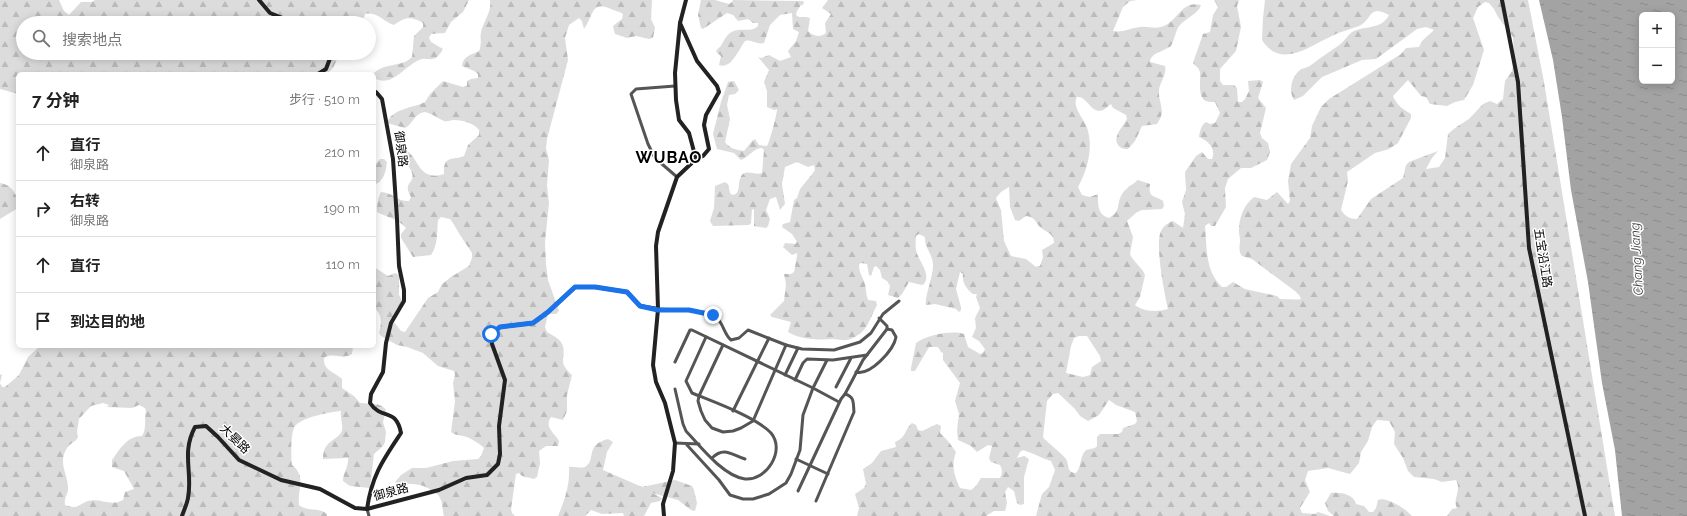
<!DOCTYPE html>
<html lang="zh">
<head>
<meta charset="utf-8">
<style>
  body { margin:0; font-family:Raleway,"Noto Sans SC",sans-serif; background:#f6f6f6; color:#222 }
  .controls { position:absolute; right:12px; top:12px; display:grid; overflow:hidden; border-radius:6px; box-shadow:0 2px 10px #0003 }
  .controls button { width:36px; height:36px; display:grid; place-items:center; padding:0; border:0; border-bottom:1px solid #e0e0e0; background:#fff; color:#222; font:20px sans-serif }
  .stop { position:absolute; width:12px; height:12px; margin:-9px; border:3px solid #1a73e8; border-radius:50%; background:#fff }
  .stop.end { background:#1a73e8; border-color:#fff; box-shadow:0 1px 4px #0008 }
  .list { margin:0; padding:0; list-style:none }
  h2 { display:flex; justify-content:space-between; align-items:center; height:52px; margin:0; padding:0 16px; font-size:17px }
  h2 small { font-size:13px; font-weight:400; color:#767676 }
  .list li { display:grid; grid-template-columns:26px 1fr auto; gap:12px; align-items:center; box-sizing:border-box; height:56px; padding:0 16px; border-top:1px solid #e0e0e0 }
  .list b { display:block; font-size:15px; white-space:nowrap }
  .list p { margin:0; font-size:13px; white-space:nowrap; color:#767676 }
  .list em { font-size:13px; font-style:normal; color:#767676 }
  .icon { flex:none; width:22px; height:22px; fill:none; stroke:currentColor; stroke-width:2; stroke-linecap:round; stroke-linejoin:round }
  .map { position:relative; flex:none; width:1687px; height:516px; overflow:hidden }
  .search { position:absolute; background:#fff; box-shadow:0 2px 10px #0003; left:16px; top:16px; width:360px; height:44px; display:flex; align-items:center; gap:10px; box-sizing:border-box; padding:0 14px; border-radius:22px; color:#767676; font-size:15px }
  .panel { position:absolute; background:#fff; box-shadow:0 2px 10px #0003; left:16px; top:72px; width:360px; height:276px; border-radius:6px }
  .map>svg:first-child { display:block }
</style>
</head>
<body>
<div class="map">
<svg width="1687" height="516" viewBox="0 0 1687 516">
  <defs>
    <pattern id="forest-firs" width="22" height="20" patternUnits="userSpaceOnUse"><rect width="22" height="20" fill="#dcdcdc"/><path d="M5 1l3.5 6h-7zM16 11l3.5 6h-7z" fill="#bbb"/></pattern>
    <pattern id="water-ripples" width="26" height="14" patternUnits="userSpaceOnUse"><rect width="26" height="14" fill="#a3a3a3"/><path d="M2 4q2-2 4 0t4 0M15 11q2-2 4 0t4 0" fill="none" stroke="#8b8b8b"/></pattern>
  </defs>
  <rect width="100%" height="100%" fill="#fff"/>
  <g fill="url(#forest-firs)" fill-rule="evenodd">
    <path d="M0,0H59L64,11L69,15L81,2H92L95,0H469L463,12L451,22L445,33L431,34L429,38L431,42L443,49C433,67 428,54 417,61C403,68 391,88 374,78L373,74C384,62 401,68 412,57L414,36L423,27V23C411,16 405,17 394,25C383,22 378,11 365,14L362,23H23V53H340L333,68L327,74H18V94L0,89Z"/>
    <path d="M490,0H652L651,19L655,28L653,38L649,39L636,36L627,38L615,34L613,26L622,19L623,14C619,11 615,11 611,9C591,0 594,15 584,29L582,21L579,18L569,25L565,38L568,60L547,139L546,148L549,160L547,185L549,203L545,242L546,264L548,280L559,311L556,314H548L545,327L547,332C552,335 561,339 563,346C566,359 557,362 572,375L567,395V411L563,420L551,417C544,428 554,432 559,441L558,446H546L539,451L540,463L537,477L534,479L522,476L519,473L516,474L511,509L512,513L515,516H444C442,510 443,503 440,498C438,493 434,493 431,490C416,480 409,487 395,482L401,475L412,468H426L453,461L478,459L481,456L484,448C482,445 470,438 467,437C461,435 456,436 451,432L455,401L453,383L455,375L454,371L438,366L423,353L407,347L397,345L381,336L379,333C382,322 382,315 374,307V267L388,276L395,273L399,275V295L403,302L394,317V322L401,331L405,332L428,298L438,292L442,284L451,277L469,266L472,258V253L460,235L453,223L450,219L441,217L438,220C437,231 438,246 431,255L413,257L401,238V234L406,228C399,219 386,217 377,212C377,206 378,197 381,192C392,192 398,202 409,201L411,197C402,182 415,184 412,173C410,165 402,161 400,154L403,150C419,152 416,183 444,174C443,154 453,161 464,156L468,145L479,135V130C474,123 462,120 454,120C450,120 448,122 444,121C437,118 432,113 424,112C413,115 414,123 405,128L387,123C392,108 414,108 425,102L430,94L443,81L463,87L467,86V81L471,79L478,78V74L474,71L462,66C463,56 471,55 479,51C482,44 480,39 481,32C484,20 492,12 490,0Z"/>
    <path d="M701,0H715L729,4L732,2L733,0L802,1L804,2L803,5H801L797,11L796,15L799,17H806L810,18L808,31C812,36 821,38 826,33L825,23L831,14L822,8L828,0H1138L1130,1L1123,7L1113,31C1122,33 1131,28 1140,27C1147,26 1154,29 1161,27C1179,22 1180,0 1201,5C1198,14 1186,18 1180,25C1175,31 1175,39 1171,46C1165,51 1150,53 1150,62L1165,66C1167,74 1160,82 1159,90C1158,104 1167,110 1157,124L1142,126L1135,141L1128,149C1124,149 1122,149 1119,146C1111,138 1123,127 1127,119L1126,115L1113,108L1111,104C1108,106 1105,109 1103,110C1091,115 1088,96 1077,97C1071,108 1086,120 1088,131C1093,150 1087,170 1078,187L1082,195L1090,197L1098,194C1098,204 1097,215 1109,218C1121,211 1116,207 1121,196C1124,189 1132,185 1138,180L1150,184C1148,199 1154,194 1163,201L1164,206L1162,209L1142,210L1137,212L1127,221L1133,237L1130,254L1132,258L1143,271L1145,275L1140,297L1135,305C1144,312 1157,312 1168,309C1164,292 1156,249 1160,234C1162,227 1167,223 1173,221L1183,228L1185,214L1182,202L1186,190L1185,172L1196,156L1202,152L1208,159H1212C1216,149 1209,141 1199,137C1200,131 1201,125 1206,122L1210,124L1215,123L1220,113L1215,102C1213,102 1208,102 1206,101C1197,97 1201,80 1200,73C1200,69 1196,66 1193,63L1203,34L1210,32L1213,15L1218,7L1214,0H1239L1237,6L1241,27L1236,51L1220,69V81L1223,85H1234L1237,88L1238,102H1242L1245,99L1249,91L1248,81L1260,80L1263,82L1258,98L1266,108L1260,133L1262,138L1268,143L1270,152L1267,160L1251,168H1241L1228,179L1225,188L1226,207L1215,226H1211L1209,223L1205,226C1207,248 1205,271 1222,287H1226L1233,282L1245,289L1277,296L1280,299C1282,299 1299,300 1301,299L1299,295L1295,291L1252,259L1242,256C1238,251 1240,246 1240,241C1240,238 1239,234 1239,231C1239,218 1243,206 1254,197L1267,200L1277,192L1288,204L1290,201L1288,181L1291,164L1310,138L1312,126L1321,107L1329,99L1401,54L1406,48L1419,47L1422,41L1434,30L1426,27L1417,29L1376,59L1362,60L1322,77L1303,96L1294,100C1288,91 1292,76 1300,70C1302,68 1308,68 1311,65C1320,58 1329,52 1338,46C1344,42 1348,34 1354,31C1366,26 1382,29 1389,15C1369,4 1372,19 1361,25C1352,29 1341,31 1332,36C1309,46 1281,70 1262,40L1263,18L1265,0H1528L1544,82L1615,516H1447L1452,509L1457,508C1452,499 1462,491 1456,480L1442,482L1434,479L1414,477L1408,471L1403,458L1394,444L1395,432L1389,421L1377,420L1372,427L1368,441L1361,452L1359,463L1350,474L1328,468L1308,471L1305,480L1310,492L1300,508L1302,513L1315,514L1318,512L1330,516H1036L1042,494L1049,487L1055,470L1051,461C1041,458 1033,453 1023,450L1020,452L1017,458L1024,456L1029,459L1024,477V504L1020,505L1017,503L1014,491L1008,487L1005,492L1007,503L1005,511H994L986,516H857L859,508L855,494L864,488L866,484L863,469L872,463L881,451L896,447L895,442C907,437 904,430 912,423L916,425L918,430L922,431L937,424L941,426L940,433L948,441L956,452C951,466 954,475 960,488L971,490L976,486L981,478H1000C1003,473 1002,469 1000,465L991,462L989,458L992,446L988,445L977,452L971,446L958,440L957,430L959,414L955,401L960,383L943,360V353L941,352L938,347H929L915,371H911V368L916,343C927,335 951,330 964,334L968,347L980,354L983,353L985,349L979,341L972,337L976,328L975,318L980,308L976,297L977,294H973C966,288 962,283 963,274L960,272L956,289L961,307V310L959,312L956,309L935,304L926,305C924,299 933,276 933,267C934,255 924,248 925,237L919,234L916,236C916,240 915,245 916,249C917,260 932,273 924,284L922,285L909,282L902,294L898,298L888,295L890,286L887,281L882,278L880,270L876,266L874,267L871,276L869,275L867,264L861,263L859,265C859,273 863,277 865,284C866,289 866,295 868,300L876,301L877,305C872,314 869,325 862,332C859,335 850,340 846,340C842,341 838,339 834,339C820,340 801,340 788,332L791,322L772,317L770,315L784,301L786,284L784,274H791L794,272L797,256V253L792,255L783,247L785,243L795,244L797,242L792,234L782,227L783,224L790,222L794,200L797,198L800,189L813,173L815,170L814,165L808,167L797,162L785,167L782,184L785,204L780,210L776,197L770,199L766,210L770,219L768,226L766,228L754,226V210L752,209L751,223L749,225L713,226L710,221L714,208L715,186L725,182L728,184L730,193L732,195L736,194C740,189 738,185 740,179C743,167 755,176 762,173L764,150L762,148C755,147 749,157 741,160L734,153L717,149L713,134L721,102L728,82L734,81L739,90L735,94L729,95L727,105L730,119L725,142C729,148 736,150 744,151L752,141L755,139L759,145L767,146C770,141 777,114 777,109L774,110L767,107V91L764,82L769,70L758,57L761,58L769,55L780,61L791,57L788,51L796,41L799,32L793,29L792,13L780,15L770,25L764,43C757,45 752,39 745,41C739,49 731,70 719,65L721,56L716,52C717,48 720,48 722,44C733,20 748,36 758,26V23H753L748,19L738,21L733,15L727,13L703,29L701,28L698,15ZM1485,2L1489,3L1494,9L1498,17L1513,37L1514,59L1512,71L1505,81L1503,99L1497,104L1490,101L1483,104L1469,119L1455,128L1448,134L1445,158L1439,167L1426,169L1432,158L1438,151L1409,162L1406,165L1403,178L1371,199L1357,219C1349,219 1345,216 1341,210L1348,181L1347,172L1375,153L1389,149L1398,143L1411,118V114C1403,109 1397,106 1393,96L1408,80L1421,96L1426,97L1430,104L1447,106L1455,102L1464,100L1473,85L1484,50L1473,18L1478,7ZM1009,187L1010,207L1015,220L1019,221L1026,216C1035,217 1035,222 1040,227C1047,233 1054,233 1054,243L1042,250L1043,257L1040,266L1036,267L1026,259L1011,256L1004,241L1001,210L996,198L1001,192ZM1079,336H1087L1100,356L1101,361L1092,367L1090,375L1083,377L1066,373L1071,346L1074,338ZM1058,393L1075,409L1080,416L1088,421L1099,415L1109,400L1116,405L1135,412L1137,421L1135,424L1123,428L1122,432L1118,434H1100L1097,437V446L1095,448L1086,450C1079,457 1082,467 1076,473C1066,472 1070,466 1066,459C1062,453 1046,442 1043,437L1047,401L1053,394Z"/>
    <path d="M380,159H384L387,162C386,172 384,181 374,185V188V166Z"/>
    <path d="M0,183C13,185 18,196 18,208L0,219Z"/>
    <path d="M40,346H353L352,354C342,360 332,352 324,358C323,371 335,372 342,379V388L354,396L360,403C369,404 381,402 386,410L383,422L386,432L385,442L383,446L374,454L370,488L350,486L343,481C343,473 349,466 348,458L323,459C323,439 339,441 342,430C343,425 340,417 341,411C330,412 304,417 296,425C290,430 291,458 292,465C307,477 297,489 299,505C307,512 319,507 327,514V516H0V374L2,375L0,383L2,387H5L19,375L28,357ZM103,403L109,405L107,407L132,408L139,405L145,408L146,411C144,419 147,429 142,436C127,436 120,449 112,460V467L124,471L134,489L125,492L123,500C110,507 101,498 88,501C77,505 78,510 65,505C64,498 67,496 68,490C69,475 57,464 67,448C70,443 76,442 78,437L77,432L79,419L91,406Z"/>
    <path d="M608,439L613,442L607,452L603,470L642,487L675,480L692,486L694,490L697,503L695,511L691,510L678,500L652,493L662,498L660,501L651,503L644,516H624L623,513L602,514L591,510L585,516H558C565,499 570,485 569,467C574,466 581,469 585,467C597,460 584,445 608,439Z"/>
    <path d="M1331,493C1340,492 1354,494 1356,504L1364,506L1369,512H1373L1376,508L1378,500C1386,496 1406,509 1412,516H1334L1328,511L1325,503Z"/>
  </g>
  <path fill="url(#water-ripples)" fill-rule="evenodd" d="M1539,0H1687V516H1622L1615,450L1602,383L1588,282L1571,190L1562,117L1553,60ZM1642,15H1672V81H1642Z"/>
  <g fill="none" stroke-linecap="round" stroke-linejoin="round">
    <g stroke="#555" stroke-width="3">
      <path d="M675,86L636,89L631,94L648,144L655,158L677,177"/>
      <path d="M658,309C672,310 708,309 717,318C724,325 724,334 731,340L739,338L748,330L786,345L802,349L834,350L860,342L871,333L883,314L899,301"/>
      <path d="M723,345L699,396L698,401L701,411L705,420L712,428L723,432L733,431L741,428L753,421L786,345"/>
      <path d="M675,362L690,330H692L813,388L839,402"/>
      <path d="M856,372C870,376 894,350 896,337L892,330L887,329"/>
      <path d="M785,375L798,348"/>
      <path d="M795,380L803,363L807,359L833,360L867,355"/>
      <path d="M836,387L851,358"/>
      <path d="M675,389L683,424L686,431C700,446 723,476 745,479C766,481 786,451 771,433C756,417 714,402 692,393L686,381L706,337"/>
      <path d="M733,411L769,338"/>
      <path d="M675,443L699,444"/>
      <path d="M687,445L719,480L730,495L743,499H753L769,494L786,483L791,474L800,450L803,415L813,388L827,360"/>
      <path d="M712,458C724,446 732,455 745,459"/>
      <path d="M796,459L828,474"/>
      <path d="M798,491L841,399L845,394L863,360L887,329V326L879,318"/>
      <path d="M816,501L854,412C853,403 855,397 845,394"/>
      <path d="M367,509L369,516"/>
    </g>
    <g stroke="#222" stroke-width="4">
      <path d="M259,0L270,13L295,23"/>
      <path d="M1502,0L1518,82L1529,248L1585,516"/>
      <path d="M680,23L675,73L676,100L679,120L689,133L696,159"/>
      <path d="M318,74L326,69L332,53"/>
      <path d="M367,509C372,475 383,460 401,433C396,407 382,421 370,403L371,394L383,372L386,343L391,323L404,301V290L399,266L397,219L393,159L382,99L376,92H374"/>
      <path d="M182,516C184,510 187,504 188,498C193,473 181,453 195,427L206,426L218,437L239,460L281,480L320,489L355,508L367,509L439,490L466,478L487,475L498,464L500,454L499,426L505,380L492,344L491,334L500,327L533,323L548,312L575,287H595L627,292L640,306L658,309"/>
      <path d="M664,516L663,504L673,471L675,443L665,403L656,382L653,365L658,309L656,246L658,232L677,177L696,159L703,156L709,149L704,125L706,115L719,92L717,86L697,61L680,23L686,0"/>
    </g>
  </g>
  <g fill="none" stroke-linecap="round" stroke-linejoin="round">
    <path stroke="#1a73e8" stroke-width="5" d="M491,334L500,327L533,323L548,312L575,287H595L627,292L640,306L658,310H689L713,315"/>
  </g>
  <g text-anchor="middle" stroke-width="3" stroke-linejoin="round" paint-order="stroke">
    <g font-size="12" fill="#000" stroke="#fff">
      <text transform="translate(401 149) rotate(83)" y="4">御泉路</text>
      <text transform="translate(1543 258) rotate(81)" y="4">五宝沿江路</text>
      <text transform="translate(235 439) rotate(44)" y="4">大晏路</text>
      <text transform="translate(391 492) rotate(-15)" y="4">御泉路</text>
    </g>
    <g font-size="13" font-style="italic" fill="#444" stroke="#fff">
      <text transform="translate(1636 259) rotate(-93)" y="5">Chang Jiang</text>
    </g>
    <g font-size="16" font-weight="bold" letter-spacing="1" fill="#000" stroke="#fff">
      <text x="669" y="163">WUBAO</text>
    </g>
  </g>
</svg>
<div class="controls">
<button>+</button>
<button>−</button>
</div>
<div class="stop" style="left:491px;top:334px"></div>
<div class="stop end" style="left:713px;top:315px"></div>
<div class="search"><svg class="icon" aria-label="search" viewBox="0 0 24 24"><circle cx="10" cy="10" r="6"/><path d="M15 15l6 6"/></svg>搜索地点</div>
<section class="panel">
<h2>7 分钟<small>步行 · 510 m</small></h2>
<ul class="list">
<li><svg class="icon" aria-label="ahead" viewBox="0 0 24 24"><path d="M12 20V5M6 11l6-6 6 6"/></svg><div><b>直行</b><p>御泉路</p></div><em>210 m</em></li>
<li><svg class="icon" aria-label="right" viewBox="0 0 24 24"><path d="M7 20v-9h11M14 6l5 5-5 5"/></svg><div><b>右转</b><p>御泉路</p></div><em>190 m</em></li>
<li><svg class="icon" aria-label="ahead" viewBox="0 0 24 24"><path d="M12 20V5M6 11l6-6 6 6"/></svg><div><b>直行</b></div><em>110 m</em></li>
<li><svg class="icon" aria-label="arrive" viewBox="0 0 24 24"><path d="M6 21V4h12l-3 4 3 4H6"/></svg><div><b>到达目的地</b></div></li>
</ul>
</section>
</div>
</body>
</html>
